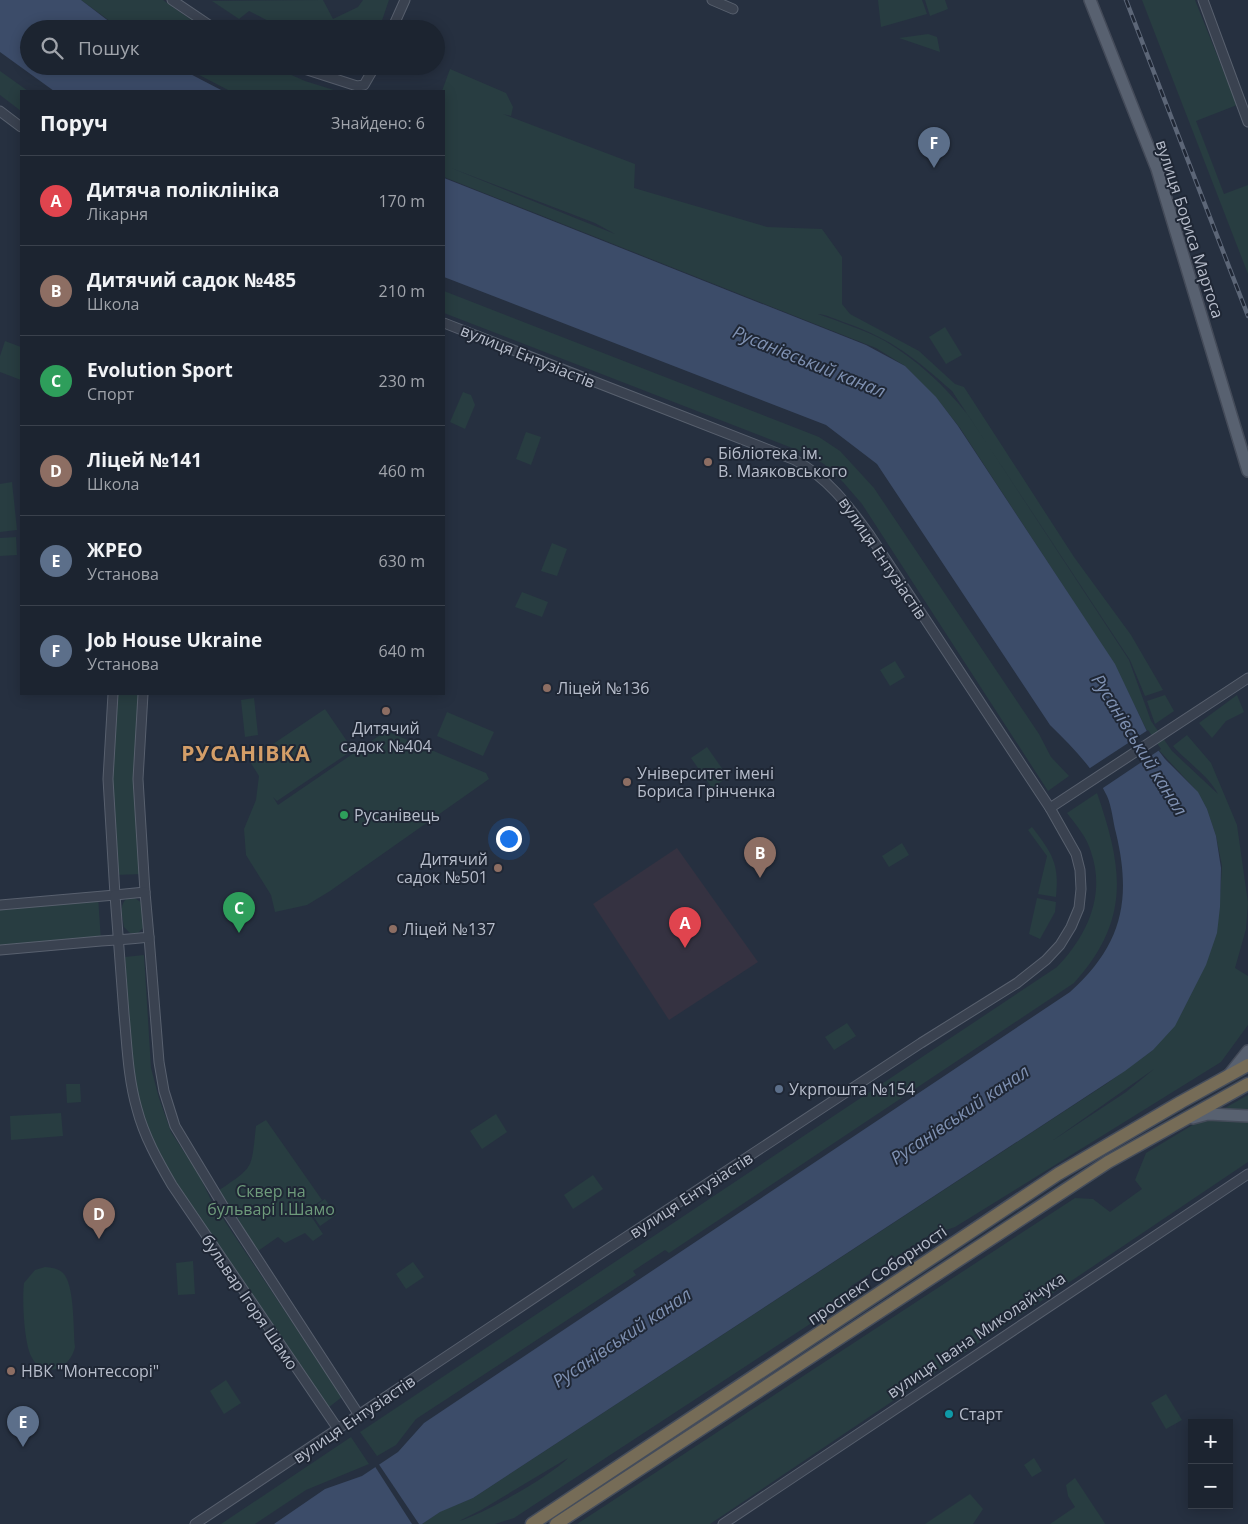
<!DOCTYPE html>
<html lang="uk">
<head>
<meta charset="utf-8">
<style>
  body { margin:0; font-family:"Open Sans",sans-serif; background:#252c38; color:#f1f3f6 }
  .controls { position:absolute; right:15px; bottom:15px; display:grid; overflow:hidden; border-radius:0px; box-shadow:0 2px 12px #0003 }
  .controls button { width:45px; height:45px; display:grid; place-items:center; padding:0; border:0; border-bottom:1px solid #3a414c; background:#1c2430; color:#f1f3f6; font:25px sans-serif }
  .you { position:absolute; left:508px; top:838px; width:18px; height:18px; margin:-12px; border:4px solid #fff; border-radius:50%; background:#1a73e8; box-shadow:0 0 0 8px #1a73e833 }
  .badge { display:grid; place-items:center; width:32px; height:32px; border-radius:50%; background:#2563eb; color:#fff; font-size:16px; font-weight:700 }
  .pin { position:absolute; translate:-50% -41px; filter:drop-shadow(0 1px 2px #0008) }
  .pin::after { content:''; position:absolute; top:26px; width:18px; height:15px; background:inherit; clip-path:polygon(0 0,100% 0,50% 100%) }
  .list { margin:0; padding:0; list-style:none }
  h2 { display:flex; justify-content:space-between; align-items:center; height:65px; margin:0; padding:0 20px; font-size:21px }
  h2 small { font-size:16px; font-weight:400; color:#a0a4ab }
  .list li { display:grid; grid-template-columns:32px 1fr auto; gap:15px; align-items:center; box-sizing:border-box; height:90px; padding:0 20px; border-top:1px solid #3a414c }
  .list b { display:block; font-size:19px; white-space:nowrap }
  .list p { margin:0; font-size:16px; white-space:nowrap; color:#a0a4ab }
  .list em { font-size:16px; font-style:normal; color:#a0a4ab }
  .icon { flex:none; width:28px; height:28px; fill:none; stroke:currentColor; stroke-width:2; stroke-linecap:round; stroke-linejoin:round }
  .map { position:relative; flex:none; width:1248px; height:1524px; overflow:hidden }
  .search { position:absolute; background:#1c2430; box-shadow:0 2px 12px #0003; left:20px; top:20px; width:425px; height:55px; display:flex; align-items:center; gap:12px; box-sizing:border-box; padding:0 18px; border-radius:28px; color:#a0a4ab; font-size:19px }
  .panel { position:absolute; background:#1c2430; box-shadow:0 2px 12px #0003; left:20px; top:90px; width:425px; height:605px; border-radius:0px }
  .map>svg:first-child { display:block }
</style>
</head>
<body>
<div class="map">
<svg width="1248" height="1524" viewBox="0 0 1248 1524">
  <rect width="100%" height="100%" fill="#263040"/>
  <path fill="#353241" d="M677,848L758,962L669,1020L593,904Z"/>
  <g fill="#283d41" fill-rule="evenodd">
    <path d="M81,0H163L204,29H121Z"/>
    <path d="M323,0L333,19L358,7L363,0H389L379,29H284L249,11L239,19L212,1Z"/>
    <path d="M878,0H922L927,14L881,27Z"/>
    <path d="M925,0H945L948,9L930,16Z"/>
    <path d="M1142,0H1195L1237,105L1196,121L1224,194L1248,185V274Z"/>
    <path d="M928,34L937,37L940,52L899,38Z"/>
    <path d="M182,66H271L305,81L337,91H230Z"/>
    <path d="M450,69L506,93L513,107L511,116L503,114L635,164L634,188L767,227L822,229L842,257V304L850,314L919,351L955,384L964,387L1074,557L1131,635L1163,690L1145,696L1130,660L952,391C916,359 892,339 846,323C837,320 825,314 818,314C840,322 865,330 885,341C917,360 945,386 968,415L1129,660L1151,721L1172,751L1218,794C1208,775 1187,762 1173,746L1187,735L1211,763L1237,825L1248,903L1246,929L1235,968L1248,976V1025L1221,1062L955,1227L928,1236L851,1286L842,1303L514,1518L495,1524H422L441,1511L473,1498L1106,1084L1153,1050L1220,896L1222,866L1216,836L1207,809L1196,790L1154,745L1113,662L960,428L938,400L905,366L876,348L444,177V91H442ZM451,168L595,223L615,234ZM1154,1069L1126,1092L1052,1141ZM568,1458C552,1475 484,1514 459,1521L481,1510Z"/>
    <path d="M0,71L28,91H21V111L0,95Z"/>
    <path d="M444,291L819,437L840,451L874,488L1039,734L1051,757L1069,776L1048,791L862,504L843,482L824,464L805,453L444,313Z"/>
    <path d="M945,327L962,355L946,364L929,337Z"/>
    <path d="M5,341L21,347V380L0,372V356Z"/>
    <path d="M463,392L471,395L475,405L465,429L450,422Z"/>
    <path d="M526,432L541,437L531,465L516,459Z"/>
    <path d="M12,482L17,530L0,532V484Z"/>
    <path d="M16,537L17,555L0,556V538Z"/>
    <path d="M552,543L567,549L557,576L541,571Z"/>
    <path d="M522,592L548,602L542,617L515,607Z"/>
    <path d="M895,661L905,677L890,686L880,670Z"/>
    <path d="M113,694H143L139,728L143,874L114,875L108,779Z"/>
    <path d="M1165,695L1174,711L1155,724L1147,701Z"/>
    <path d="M1237,695L1244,712L1226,721L1212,738L1199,723Z"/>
    <path d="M254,698L258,735L245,737L241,700Z"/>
    <path d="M325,709L353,750L277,801L273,797L278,805L386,731L486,773L489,779L330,891L307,905L275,912L271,895L246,855L244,829L256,800L259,776L249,760Z"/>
    <path d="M447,712L494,732L483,756L437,736Z"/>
    <path d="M707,747L728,777L712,788L691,758Z"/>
    <path d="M1097,793C1123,868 1131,920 1074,983L669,1253L665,1250L633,1271L636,1275L416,1419L396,1445L377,1456L360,1432L1057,967C1087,936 1106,895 1091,852C1087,837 1076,825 1067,813Z"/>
    <path d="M1032,827C1051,852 1060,863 1056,897L1038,894L1047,856L1028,830Z"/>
    <path d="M902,843L909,855L889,867L882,856Z"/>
    <path d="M98,896L101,941L0,950V905Z"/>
    <path d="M128,898H135L143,904L144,927L138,933H130L124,927C123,917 118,904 128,898Z"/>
    <path d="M1037,898L1056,902L1055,912L1040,939L1029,934Z"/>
    <path d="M144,955L151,1068L159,1098L171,1132L198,1173L212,1202L342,1397L328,1408L176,1182C162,1159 150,1136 142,1110C127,1063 129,1005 125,957Z"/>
    <path d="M847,1023L856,1036L834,1050L825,1037Z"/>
    <path d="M66,1084H80L81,1102L67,1103Z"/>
    <path d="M1248,1095V1112L1225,1108Z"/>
    <path d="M61,1113L63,1136L11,1140L10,1116Z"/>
    <path d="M496,1114L507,1132L482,1149L470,1131Z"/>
    <path d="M1235,1118L1248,1120V1162L710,1524H577L1075,1198L1093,1199L1110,1212L1142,1189L1135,1180L1146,1153L1201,1120Z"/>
    <path d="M266,1120L322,1200L307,1210L323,1234L313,1241L305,1233L285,1243L278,1237L258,1251L218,1191C255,1166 251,1170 256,1126Z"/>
    <path d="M593,1175L603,1189L573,1209L564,1195Z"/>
    <path d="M325,1199L336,1215L320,1226L309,1210Z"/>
    <path d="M193,1261L195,1294L178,1295L176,1263Z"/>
    <path d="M413,1262L424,1277L406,1289L396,1274Z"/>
    <path d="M45,1267C52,1268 58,1268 63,1273C75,1285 73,1330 75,1347C70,1370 42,1380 31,1356C24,1341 22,1299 24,1283L35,1270Z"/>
    <path d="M226,1380L241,1403L224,1414L210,1391Z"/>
    <path d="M1166,1394L1182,1420L1166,1429L1151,1403Z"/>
    <path d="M351,1437L369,1464L306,1490L255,1524H221Z"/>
    <path d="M1034,1458L1042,1471L1032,1477L1024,1465Z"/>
    <path d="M1075,1478L1104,1522L1105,1524H1050L1075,1507L1068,1496L1066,1485Z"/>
    <path d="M970,1494L983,1509L973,1524H925Z"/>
  </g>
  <g fill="#3c4c69">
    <path d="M0,0H81L119,29H29V66H175L223,91H54L0,52Z"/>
    <path d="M444,178L866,345L905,366L936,397L958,426L1115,664L1152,742L1165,759L1198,792L1207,809L1216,836L1221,868L1220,907L1217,933L1206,965L1175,1026L1153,1050L1125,1071L473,1498L440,1512L422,1524H274L325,1489L362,1476L398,1452L424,1423L1070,992C1122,945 1132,900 1116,833C1113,822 1112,807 1107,796C1094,768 1071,746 1050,725L877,464L826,425L444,277Z"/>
  </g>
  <g fill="#263040">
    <path d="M1148,730L1161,749L1100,790L1087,770Z"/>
    <path d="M378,1463L419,1524H412L374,1465Z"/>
  </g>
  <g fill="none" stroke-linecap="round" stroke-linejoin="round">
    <defs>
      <g id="minor">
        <path d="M172,0L215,29"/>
        <path d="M712,0L733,9"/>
        <path d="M1203,0L1248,122"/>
        <path d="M392,29L405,0"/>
        <path d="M295,66L357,86L364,85L375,66"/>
        <path d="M0,111L21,127"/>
        <path d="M143,694L138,779L145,892"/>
        <path d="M1050,808L1248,678"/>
        <path d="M0,905L115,895L108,779L113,694"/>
        <path d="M149,937L159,1062L164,1091L175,1126L225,1209L359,1415"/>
        <path d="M0,950L101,941C117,940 133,939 149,937L145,892L115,895C118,935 121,974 124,1014C127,1045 128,1078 137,1109C144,1136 158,1161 172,1185L338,1429"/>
        <path d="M195,1524L594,1258L921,1043L1017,983L1046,960L1060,945L1071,927L1079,908L1081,889L1080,870L1076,854L1050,808L869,534C847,504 828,478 795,460L444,323"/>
        <path d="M723,1524L1248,1174"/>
      </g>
      <g id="major">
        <path d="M1090,0L1157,169L1248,471"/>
        <path d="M1229,1075L1248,1051"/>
        <path d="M1193,1118L1208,1114L1248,1116"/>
      </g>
      <g id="highway">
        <path d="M532,1524L1058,1174L1181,1102L1248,1065"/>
        <path d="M556,1524L1108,1162L1248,1084"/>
      </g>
    </defs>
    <use href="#minor" stroke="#58606e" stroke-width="11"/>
    <use href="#major" stroke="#444b59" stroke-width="14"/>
    <use href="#highway" stroke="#454d5b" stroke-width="15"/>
    <use href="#minor" stroke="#3a4250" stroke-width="9"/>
    <use href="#major" stroke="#586170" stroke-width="11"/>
    <use href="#highway" stroke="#766c57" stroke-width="12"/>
    <defs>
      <path id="rail" d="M1126,0L1248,316"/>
    </defs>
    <use href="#rail" stroke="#5c6677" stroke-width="4.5"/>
    <use href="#rail" stroke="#1f2735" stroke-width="2.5" stroke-dasharray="8" stroke-linecap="butt"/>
  </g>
  <g fill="#8d6e63" stroke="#1f2735" stroke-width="2">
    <circle cx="708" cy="462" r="5"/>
    <circle cx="547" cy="688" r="5"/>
    <circle cx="386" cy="711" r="5"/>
    <circle cx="627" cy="782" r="5"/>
    <circle cx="498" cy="868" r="5"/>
    <circle cx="393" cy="929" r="5"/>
    <circle cx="11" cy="1371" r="5"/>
  </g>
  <circle fill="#2e9e5b" stroke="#1f2735" stroke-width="2" cx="344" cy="815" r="5"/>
  <circle fill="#5c6f8a" stroke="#1f2735" stroke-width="2" cx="779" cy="1089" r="5"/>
  <circle fill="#0f9aa8" stroke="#1f2735" stroke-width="2" cx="949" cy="1414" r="5"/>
  <g text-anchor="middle" stroke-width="4" stroke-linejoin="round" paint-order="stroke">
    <g font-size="16" fill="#b7bdcb" stroke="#1f2735">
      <text transform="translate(1190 229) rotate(72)" y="6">вулиця Бориса Мартоса</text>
      <text transform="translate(528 356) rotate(22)" y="6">вулиця Ентузіастів</text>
      <text transform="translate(883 558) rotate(56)" y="6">вулиця Ентузіастів</text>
      <text transform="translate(691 1195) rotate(-33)" y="6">вулиця Ентузіастів</text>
      <text transform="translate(877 1275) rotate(-34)" y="6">проспект Соборності</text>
      <text transform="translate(250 1302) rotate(56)" y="6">бульвар Ігоря Шамо</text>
      <text transform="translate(976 1335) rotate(-34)" y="6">вулиця Івана Миколайчука</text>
      <text transform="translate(354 1419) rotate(-34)" y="6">вулиця Ентузіастів</text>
    </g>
    <g font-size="16" fill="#b7bdcb" stroke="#1f2735" text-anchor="start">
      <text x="718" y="459">Бібліотека ім.<tspan x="718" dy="18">В. Маяковського</tspan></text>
      <text x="557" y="694">Ліцей №136</text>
      <text x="386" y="734" text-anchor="middle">Дитячий<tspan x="386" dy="18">садок №404</tspan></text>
      <text x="637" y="779">Університет імені<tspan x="637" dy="18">Бориса Грінченка</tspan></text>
      <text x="354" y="821">Русанівець</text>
      <text x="488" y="865" text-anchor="end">Дитячий<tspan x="488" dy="18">садок №501</tspan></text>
      <text x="403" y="935">Ліцей №137</text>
      <text x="789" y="1095">Укрпошта №154</text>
      <text x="21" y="1377">НВК "Монтессорі"</text>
      <text x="959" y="1420">Старт</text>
    </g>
    <g font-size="16" fill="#6e9b7b" stroke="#1f2735">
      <text x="271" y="1197">Сквер на<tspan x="271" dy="18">бульварі І.Шамо</tspan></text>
    </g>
    <g font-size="18" font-style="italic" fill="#7f91b2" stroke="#1f2735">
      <text transform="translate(809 362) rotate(22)" y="6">Русанівський канал</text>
      <text transform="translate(1139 745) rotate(58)" y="6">Русанівський канал</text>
      <text transform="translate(960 1115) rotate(-34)" y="6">Русанівський канал</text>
      <text transform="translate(622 1338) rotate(-34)" y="6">Русанівський канал</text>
    </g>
    <g font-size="21" font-weight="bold" letter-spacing="1" fill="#d49e68" stroke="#1f2735">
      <text x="246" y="761">РУСАНІВКА</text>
    </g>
  </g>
</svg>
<div class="controls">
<button>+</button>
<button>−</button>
</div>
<div class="you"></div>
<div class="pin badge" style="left:685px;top:948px;background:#e0444e">A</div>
<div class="pin badge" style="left:760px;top:878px;background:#8d6e63">B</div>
<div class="pin badge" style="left:239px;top:933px;background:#2e9e5b">C</div>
<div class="pin badge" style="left:99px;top:1239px;background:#8d6e63">D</div>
<div class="pin badge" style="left:23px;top:1447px;background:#5c6f8a">E</div>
<div class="pin badge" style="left:934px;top:168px;background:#5c6f8a">F</div>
<div class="search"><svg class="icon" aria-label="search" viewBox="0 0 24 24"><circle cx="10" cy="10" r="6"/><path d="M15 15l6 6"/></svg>Пошук</div>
<section class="panel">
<h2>Поруч<small>Знайдено: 6</small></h2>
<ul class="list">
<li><span class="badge" style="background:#e0444e">A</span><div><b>Дитяча поліклініка</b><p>Лікарня</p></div><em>170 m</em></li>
<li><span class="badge" style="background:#8d6e63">B</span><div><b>Дитячий садок №485</b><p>Школа</p></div><em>210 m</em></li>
<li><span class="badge" style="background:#2e9e5b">C</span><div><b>Evolution Sport</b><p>Спорт</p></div><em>230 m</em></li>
<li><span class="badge" style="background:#8d6e63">D</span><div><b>Ліцей №141</b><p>Школа</p></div><em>460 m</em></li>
<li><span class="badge" style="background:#5c6f8a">E</span><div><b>ЖРЕО</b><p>Установа</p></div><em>630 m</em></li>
<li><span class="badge" style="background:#5c6f8a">F</span><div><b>Job House Ukraine</b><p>Установа</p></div><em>640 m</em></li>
</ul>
</section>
</div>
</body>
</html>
